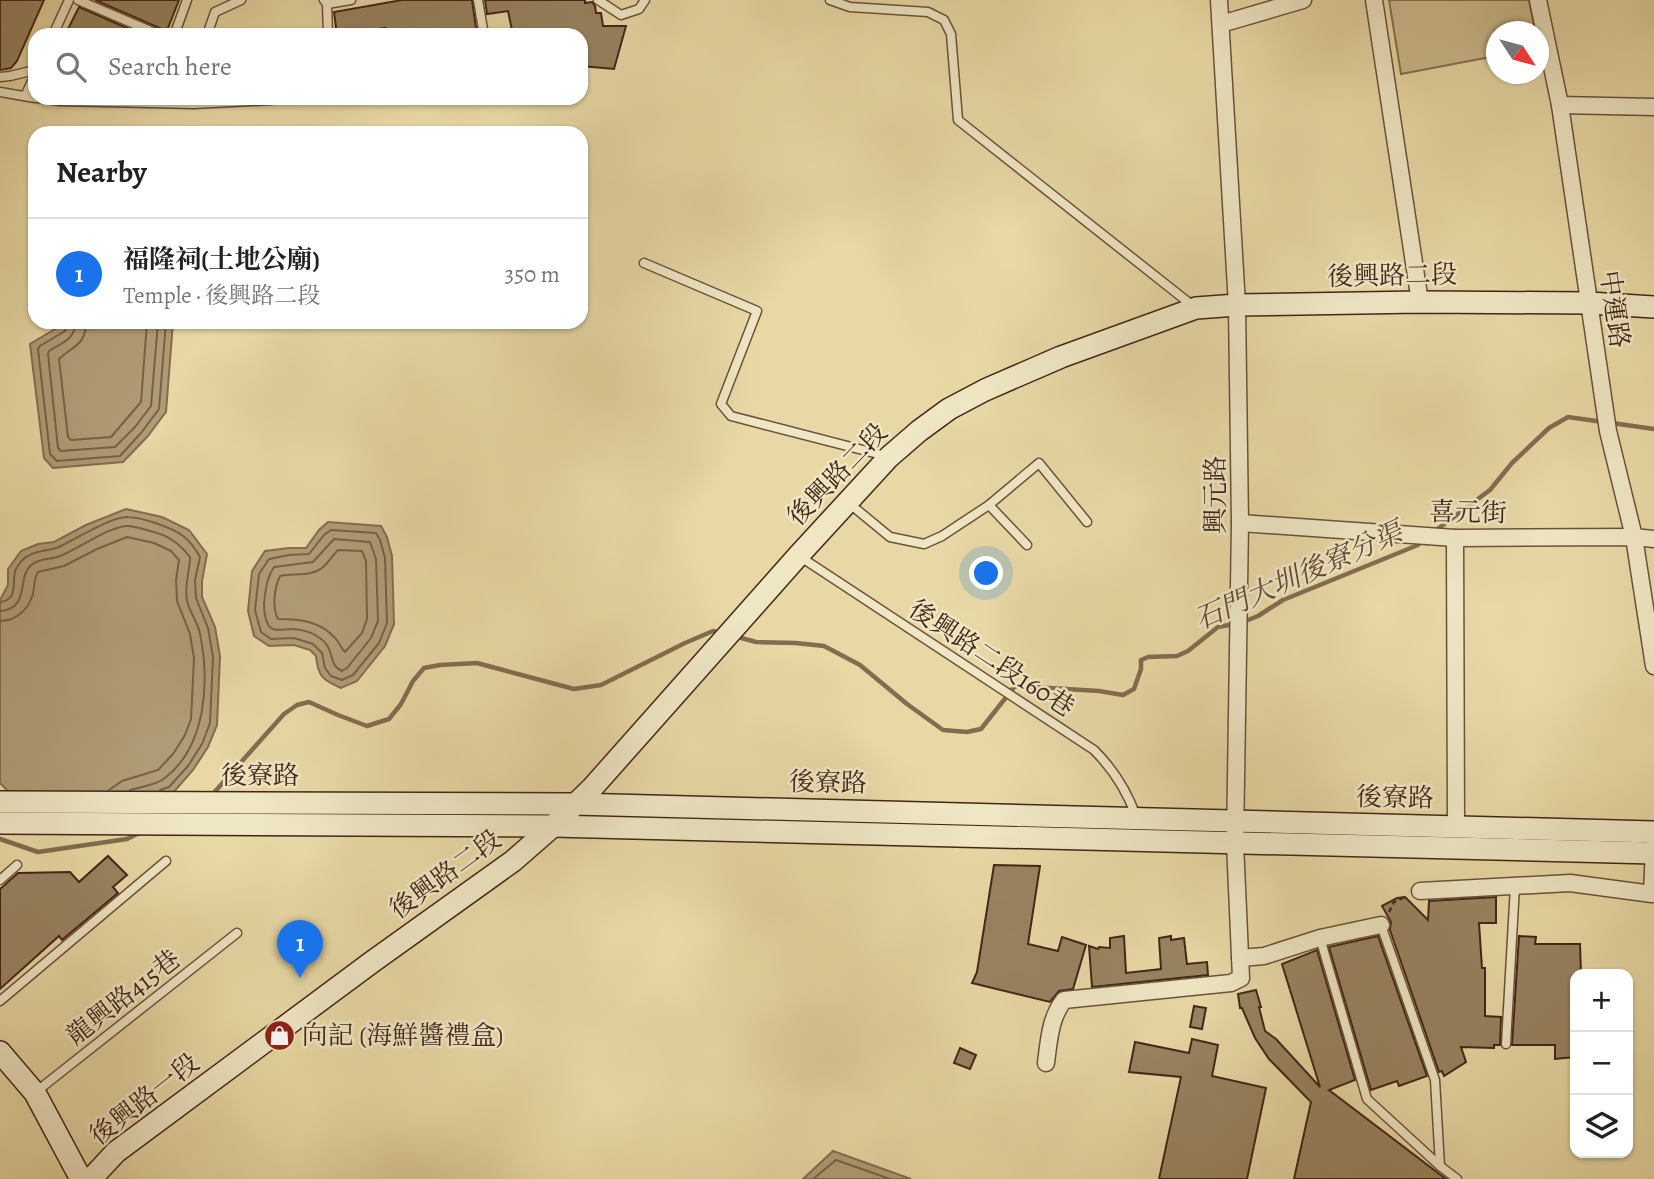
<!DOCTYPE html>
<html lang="en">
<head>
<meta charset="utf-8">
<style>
  body { margin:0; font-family:Alegreya,"Noto Serif TC",serif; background:#f2f2f2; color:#222 }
  .controls { position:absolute; right:21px; bottom:21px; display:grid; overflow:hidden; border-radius:14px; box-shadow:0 2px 5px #0004 }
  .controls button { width:63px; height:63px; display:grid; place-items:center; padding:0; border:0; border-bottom:2px solid #e0e0e0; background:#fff; color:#222; font:35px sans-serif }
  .compass { position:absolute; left:1486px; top:21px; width:63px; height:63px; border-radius:50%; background:#fff; box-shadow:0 2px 5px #0004; rotate:126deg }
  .you { position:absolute; left:987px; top:574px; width:24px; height:24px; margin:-18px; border:5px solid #fff; border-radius:50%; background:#1a73e8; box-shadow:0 0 0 10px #1a73e833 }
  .badge { display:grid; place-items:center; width:46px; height:46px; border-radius:50%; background:#1a73e8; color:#fff; font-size:23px; font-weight:700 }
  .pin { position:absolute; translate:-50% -58px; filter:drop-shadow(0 2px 4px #0008) }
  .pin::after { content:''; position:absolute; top:37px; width:24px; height:21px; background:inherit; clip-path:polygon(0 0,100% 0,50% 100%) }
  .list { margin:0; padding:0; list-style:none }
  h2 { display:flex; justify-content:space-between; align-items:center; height:91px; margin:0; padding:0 28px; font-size:30px }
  h2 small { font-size:23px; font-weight:400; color:#767676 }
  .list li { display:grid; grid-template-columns:46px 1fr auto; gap:21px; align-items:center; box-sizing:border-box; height:112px; padding:0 28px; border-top:2px solid #e0e0e0 }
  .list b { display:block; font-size:26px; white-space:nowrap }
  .list p { margin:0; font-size:23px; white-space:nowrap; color:#767676 }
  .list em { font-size:23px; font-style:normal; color:#767676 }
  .icon { flex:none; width:38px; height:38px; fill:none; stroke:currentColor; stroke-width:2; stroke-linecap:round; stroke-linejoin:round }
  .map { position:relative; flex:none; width:1654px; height:1179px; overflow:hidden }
  .search { position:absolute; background:#fff; box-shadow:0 2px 5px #0004; left:28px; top:28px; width:560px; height:77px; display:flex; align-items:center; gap:18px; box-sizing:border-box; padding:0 24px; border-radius:21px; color:#767676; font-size:26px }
  .panel { position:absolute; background:#fff; box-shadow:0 2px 5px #0004; left:28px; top:126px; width:560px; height:203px; border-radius:21px }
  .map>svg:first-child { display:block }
</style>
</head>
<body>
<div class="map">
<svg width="1654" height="1179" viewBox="0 0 1654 1179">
  <rect width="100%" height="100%" fill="#e7d8a5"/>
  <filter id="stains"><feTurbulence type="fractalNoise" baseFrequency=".00286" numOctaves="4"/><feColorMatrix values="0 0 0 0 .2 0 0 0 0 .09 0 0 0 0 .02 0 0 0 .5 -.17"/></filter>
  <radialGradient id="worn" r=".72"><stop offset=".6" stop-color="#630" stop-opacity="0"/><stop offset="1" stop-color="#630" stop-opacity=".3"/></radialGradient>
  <path fill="#cbba8d" stroke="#867052" stroke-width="2" d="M1389,0H1529L1535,31L1496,32V56L1401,74Z"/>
  <g fill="#af9b75" stroke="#836c50" stroke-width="2">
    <path d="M60,322H173L166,412L147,437L123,462L53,468L44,458L30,344L60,326Z"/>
    <path d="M126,509L162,517L189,530L207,554L202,581V597L215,627L220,656L217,725L208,747L193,770L172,794L131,806L103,828L22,820L11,794L0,783V600L8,585V569L21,551L38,544L54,542L86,525Z"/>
    <path d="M328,522L381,526L387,537L392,556L394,624L385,646L357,681L341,688C323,680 318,677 316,656L310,650L294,645L269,646L254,636L248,611L252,571L265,551L289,548H306L319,530Z"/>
    <path d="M833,1151L911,1179H803Z"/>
  </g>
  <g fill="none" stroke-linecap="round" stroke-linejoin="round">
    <g stroke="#786046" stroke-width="2">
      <path d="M67,322L65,331L40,346L38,349L50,454L57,461L120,456L141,433L159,409L166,322"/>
      <path d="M76,322C75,339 62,343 49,351L48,354L58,448L61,451L115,447L135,427L151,406L158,322"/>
      <path d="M86,322C86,345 73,346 59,359L68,437L71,440L111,437L141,402L147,322"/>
      <path d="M331,530L376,533L380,540L385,558L387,623L379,643L353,675L342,680L331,676L325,668L322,653L313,644L294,638L271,639L261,632L255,610L259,574L269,559L289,555L309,554L324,535Z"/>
      <path d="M334,539L370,542L376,559L378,621L371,638L347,668L342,671C326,664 337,648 318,637C312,632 300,629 292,629C280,629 269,634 266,619C264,613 264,609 264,603C266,589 266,579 274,567L313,562Z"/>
      <path d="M338,550L362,551L366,561L367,619L362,633L345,652C341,648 340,644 336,639C321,621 299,619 278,619C272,608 274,588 280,576C294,573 310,577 322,568C328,563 333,555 338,550Z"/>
      <path d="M0,602C18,600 12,584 15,572C16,567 23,558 28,556C37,550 49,551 59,547C74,540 112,516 128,517C141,517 173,528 183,536C190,541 196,550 200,557L195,580L196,598L208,628L213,657L210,723L202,744L188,766L169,787L160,790"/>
      <path d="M0,611C30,609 17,579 30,566C38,558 50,560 60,556C78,549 111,525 129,526C136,527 144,529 150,531C168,535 179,543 190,557C190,571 184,585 187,600C189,612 198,622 200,634C210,682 206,746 165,778C157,785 140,787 130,790"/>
      <path d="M0,621C18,621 32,606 34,588C35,581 34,578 38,572L64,566L97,549L127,537L154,543L171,551L179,560L176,580L177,601L190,634L194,658L191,719L185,735L173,754L158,770L122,781L109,790"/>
      <path d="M813,1179L836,1160L890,1179"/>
    </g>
    <g stroke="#836c50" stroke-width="4.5">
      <path d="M1612,423L1654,429"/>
      <path d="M1435,531L1490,490L1512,463L1549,428L1568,417L1603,422"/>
      <path d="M1243,622L1258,616L1283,600L1418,545L1422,541"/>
      <path d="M734,636L756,642L796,643L824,646L860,665L907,704L943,730L967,732L981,729L1015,686L1099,691L1123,695L1134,689L1141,669V660L1148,657L1177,656L1188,651L1218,627L1234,624"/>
      <path d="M211,796L284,714L297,705L309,702L338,715L367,726L389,719L401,704L413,681L424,668L440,665L477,663L574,689L601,685L685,643L713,631L722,633"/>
      <path d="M0,839L38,852L127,839L141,832"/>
    </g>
  </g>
  <g fill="#988361" stroke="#422618" stroke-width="2">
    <path d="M0,0H44L17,61L11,68L0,70Z"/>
    <path d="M95,0H179L168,28L164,30Z"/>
    <path d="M402,0H472L477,35H386L385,28L337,35L334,12Z"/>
    <path d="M485,0H585V3L592,2L595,6L596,13H601L603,26H626L614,69L581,66V35H513L508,11L487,14Z"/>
    <path d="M79,7L143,35H65Z"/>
    <path d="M108,856L127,875L113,887L118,893L62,940L59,936L0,989V889L18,873L70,872L79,882Z"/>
    <path d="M994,865L1040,866L1028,944L1058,951L1062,937L1086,945L1073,989L1059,991L1050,1002L972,983L977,972Z"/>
    <path d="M1405,897L1428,920L1429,901L1496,897V923H1479L1482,968H1485V1016L1501,1017L1500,1045H1494V1048L1461,1047L1466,1062L1444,1076L1442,1071L1439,1072L1390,930L1391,922L1382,906L1397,898Z"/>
    <path d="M1124,936L1126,973L1161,969L1159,938L1171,936V940L1184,938L1187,964L1207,962L1208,975L1092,987L1089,946L1098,949L1099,947L1110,948V938Z"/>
    <path d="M1378,936L1427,1076L1399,1086L1397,1081L1371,1090L1329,947Z"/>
    <path d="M1519,936L1536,937L1535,944H1580L1581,974H1575V1057L1555,1059V1045H1512Z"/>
    <path d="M1317,950L1355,1080L1329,1090L1446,1179H1294L1311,1102L1269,1059L1255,1038L1242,1008H1240L1238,994L1256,990L1261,1007H1259L1265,1031L1276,1039L1320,1087L1282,964Z"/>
    <path d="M1194,1006L1206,1008L1202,1029L1190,1027Z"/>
    <path d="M1192,1039L1218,1045L1212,1076L1266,1088L1247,1179H1159L1181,1077L1129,1072L1135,1042L1189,1053Z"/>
    <path d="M960,1048L976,1055L970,1069L954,1063Z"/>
  </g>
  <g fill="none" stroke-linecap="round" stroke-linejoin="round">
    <defs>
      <g id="lane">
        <path d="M78,0L160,35"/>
        <path d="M324,0L327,4L328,35"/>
        <path d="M478,0L484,35"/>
        <path d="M598,0L621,15L639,9L645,0"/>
        <path d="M830,0L850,7L928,12L944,20L951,34L958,120L1193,306"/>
        <path d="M327,4L351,0"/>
        <path d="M53,35L69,0"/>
        <path d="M169,35L175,33L187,0"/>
        <path d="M207,35L215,12L241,0"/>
        <path d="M0,77L10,76L35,70"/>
        <path d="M0,92L35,98"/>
        <path d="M25,96L35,75"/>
        <path d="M38,98L60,101L194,104L271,100L283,98"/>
        <path d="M644,263L757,311L721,404L731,416L886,456"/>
        <path d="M850,504L890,537L924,544L942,536L989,505L1039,463L1087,522"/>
        <path d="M989,505L1027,545"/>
        <path d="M799,556L1094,750C1112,768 1127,791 1136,816"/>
        <path d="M0,880L17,865"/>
        <path d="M1381,925L1435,1080L1440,1166L1457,1179"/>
        <path d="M1320,938L1367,1099L1440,1166"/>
        <path d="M0,1001L166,861"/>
        <path d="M1506,1044L1515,886"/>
        <path d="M37,1091L237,933"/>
      </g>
      <g id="street">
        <path d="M1374,0L1420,302"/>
        <path d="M1538,0L1560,105L1608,431L1634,537L1654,666"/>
        <path d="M1221,24L1303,0"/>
        <path d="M1560,105L1654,107"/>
        <path d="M1240,523L1455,538L1634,537L1654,539"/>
        <path d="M1455,538L1456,827"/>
        <path d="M1420,891L1570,883L1652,894L1654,847"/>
        <path d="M1240,958L1264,956L1320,938L1381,925"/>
        <path d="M1046,1063C1049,1040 1050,1018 1064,1000L1231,983L1241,978L1235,843L1240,523L1237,305L1219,0"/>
      </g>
      <g id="secondary">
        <path d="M0,802L575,804L1654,832"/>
        <path d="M0,823L553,826L1654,853"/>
        <path d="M0,1052L35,1093L81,1179"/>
        <path d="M91,1179L116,1152L372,962L513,861L553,826L593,787L798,556L889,457L919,431L949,409L985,390L1061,357L1196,308L1237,305L1420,302L1589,303L1654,307"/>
      </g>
    </defs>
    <use href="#lane" stroke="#6b523b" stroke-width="11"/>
    <use href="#street" stroke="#6b523b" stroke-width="19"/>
    <use href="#secondary" stroke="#422618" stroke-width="24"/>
    <path stroke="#422618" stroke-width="2.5" stroke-dasharray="5 3.5" stroke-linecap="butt" d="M1389,912L1394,902L1407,896"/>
    <use href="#lane" stroke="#efe6c4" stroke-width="8"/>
    <use href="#street" stroke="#efe6c4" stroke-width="16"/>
    <use href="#secondary" stroke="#efe6c4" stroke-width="21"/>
  </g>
  <defs>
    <symbol id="shop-disc" viewBox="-11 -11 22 22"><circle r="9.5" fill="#8f2418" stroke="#efe6c4"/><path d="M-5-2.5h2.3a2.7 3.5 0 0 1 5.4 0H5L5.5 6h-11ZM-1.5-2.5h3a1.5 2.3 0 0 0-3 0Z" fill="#fff"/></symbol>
  </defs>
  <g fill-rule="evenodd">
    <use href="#shop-disc" x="262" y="1018" width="35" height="35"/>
  </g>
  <g text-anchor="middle" stroke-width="5" stroke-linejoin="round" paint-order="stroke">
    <g font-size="26" fill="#422618" stroke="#efe6c4">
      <text transform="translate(1392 275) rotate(-1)" y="9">後興路二段</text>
      <text transform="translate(1615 309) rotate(82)" y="9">中運路</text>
      <text transform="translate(837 474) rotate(-46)" y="9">後興路二段</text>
      <text transform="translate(1215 495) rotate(-90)" y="9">興元路</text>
      <text transform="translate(1468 512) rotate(1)" y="9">喜元街</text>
      <text transform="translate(992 658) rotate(33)" y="9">後興路二段160巷</text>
      <text x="260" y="784">後寮路</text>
      <text transform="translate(828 782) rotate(1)" y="9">後寮路</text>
      <text transform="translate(1395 797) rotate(1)" y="9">後寮路</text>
      <text transform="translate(445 874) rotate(-36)" y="9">後興路二段</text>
      <text transform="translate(123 997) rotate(-38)" y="9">龍興路415巷</text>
      <text transform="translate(144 1099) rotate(-38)" y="9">後興路一段</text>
    </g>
    <g font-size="26" fill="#422618" stroke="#efe6c4" text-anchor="start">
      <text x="302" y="1044">向記 (海鮮醬禮盒)</text>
    </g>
    <g font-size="28" font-style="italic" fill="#634934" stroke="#efe6c4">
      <text transform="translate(1298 575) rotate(-24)" y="10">石門大圳後寮分渠</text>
    </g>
  </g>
  <rect width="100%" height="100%" filter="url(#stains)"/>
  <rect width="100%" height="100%" fill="url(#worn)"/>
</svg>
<div class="controls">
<button>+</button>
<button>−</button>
<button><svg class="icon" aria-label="layers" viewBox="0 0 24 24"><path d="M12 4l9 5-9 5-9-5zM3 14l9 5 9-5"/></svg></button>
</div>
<svg class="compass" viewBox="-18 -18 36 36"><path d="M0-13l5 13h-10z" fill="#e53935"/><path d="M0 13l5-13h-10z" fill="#767676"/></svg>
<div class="you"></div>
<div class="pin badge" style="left:300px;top:978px">1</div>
<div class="search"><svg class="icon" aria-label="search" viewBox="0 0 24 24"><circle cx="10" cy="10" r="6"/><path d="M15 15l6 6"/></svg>Search here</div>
<section class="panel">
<h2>Nearby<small></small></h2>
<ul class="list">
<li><span class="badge">1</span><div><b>福隆祠(土地公廟)</b><p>Temple · 後興路二段</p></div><em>350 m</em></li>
</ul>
</section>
</div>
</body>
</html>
